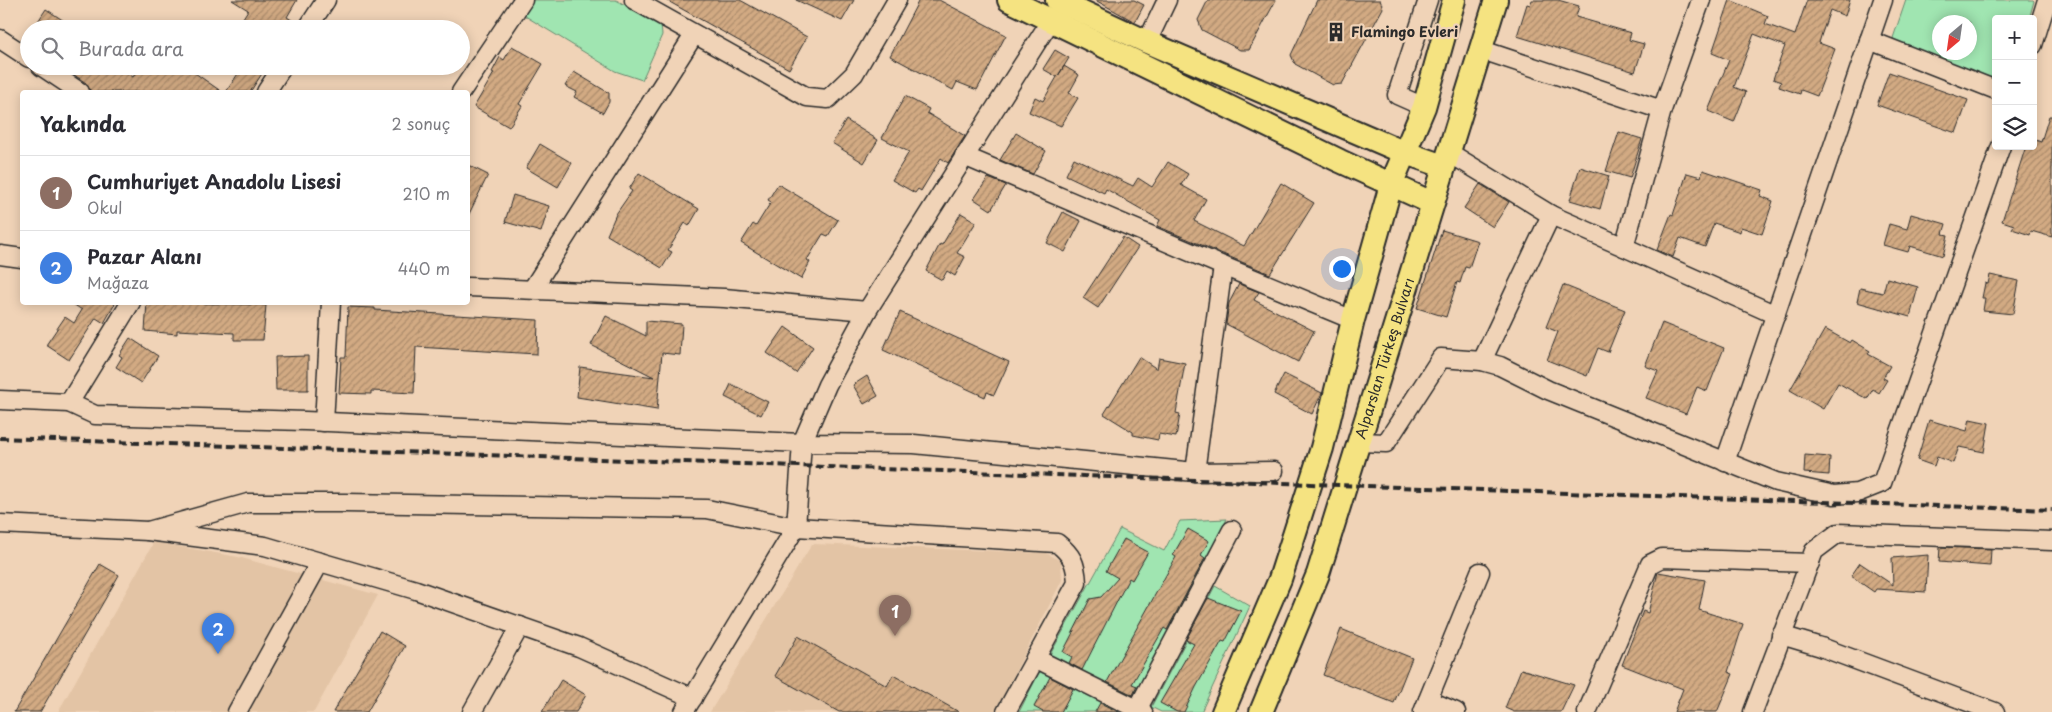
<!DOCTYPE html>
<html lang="tr">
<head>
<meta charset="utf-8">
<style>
  body { margin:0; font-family:"Playpen Sans",sans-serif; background:#f2f2f3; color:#2b2b33 }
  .controls { position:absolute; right:15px; top:15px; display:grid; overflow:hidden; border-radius:5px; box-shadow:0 2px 12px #0003 }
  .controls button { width:45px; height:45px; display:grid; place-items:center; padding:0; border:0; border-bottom:1px solid #e1e1e2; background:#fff; color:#2b2b33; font:25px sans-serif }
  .compass { position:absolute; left:1932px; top:15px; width:45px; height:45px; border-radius:50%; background:#fff; box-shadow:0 2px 12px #0003; rotate:209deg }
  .you { position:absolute; left:1341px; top:268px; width:18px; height:18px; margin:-12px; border:4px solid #fff; border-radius:50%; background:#1a73e8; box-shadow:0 0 0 8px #1a73e833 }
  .badge { display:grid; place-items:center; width:32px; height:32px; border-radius:50%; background:#0b8043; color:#fff; font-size:16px; font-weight:700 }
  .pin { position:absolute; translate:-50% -41px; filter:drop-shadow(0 1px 2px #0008) }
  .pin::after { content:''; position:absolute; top:26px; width:18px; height:15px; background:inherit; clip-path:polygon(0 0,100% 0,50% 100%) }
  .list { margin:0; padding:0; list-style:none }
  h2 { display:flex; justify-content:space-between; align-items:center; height:65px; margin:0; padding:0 20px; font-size:21px }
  h2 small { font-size:16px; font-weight:400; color:#7c7c81 }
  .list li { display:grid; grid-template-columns:32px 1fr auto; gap:15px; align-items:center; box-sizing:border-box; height:75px; padding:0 20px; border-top:1px solid #e1e1e2 }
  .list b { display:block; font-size:19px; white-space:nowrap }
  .list p { margin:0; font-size:16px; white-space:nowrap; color:#7c7c81 }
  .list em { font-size:16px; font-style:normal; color:#7c7c81 }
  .icon { flex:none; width:28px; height:28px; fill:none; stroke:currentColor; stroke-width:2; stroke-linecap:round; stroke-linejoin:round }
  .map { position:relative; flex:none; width:2052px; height:712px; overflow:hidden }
  .search { position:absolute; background:#fff; box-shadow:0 2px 12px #0003; left:20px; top:20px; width:450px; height:55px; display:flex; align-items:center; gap:12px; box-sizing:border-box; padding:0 18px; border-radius:28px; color:#7c7c81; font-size:19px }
  .panel { position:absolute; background:#fff; box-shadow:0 2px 12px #0003; left:20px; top:90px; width:450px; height:215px; border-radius:5px }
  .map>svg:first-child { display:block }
</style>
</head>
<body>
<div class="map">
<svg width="2052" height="712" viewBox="0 0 2052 712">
  <defs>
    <pattern id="building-hatch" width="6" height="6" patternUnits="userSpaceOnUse" patternTransform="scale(1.25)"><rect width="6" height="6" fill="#d2aa83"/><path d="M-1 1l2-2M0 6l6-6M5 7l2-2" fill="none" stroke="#ab8b6b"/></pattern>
  </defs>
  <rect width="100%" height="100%" fill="#f0d3b7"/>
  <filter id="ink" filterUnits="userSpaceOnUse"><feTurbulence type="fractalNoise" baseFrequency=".02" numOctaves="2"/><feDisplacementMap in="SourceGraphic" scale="10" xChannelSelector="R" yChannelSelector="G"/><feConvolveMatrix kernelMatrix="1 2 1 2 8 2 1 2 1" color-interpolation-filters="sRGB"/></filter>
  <g filter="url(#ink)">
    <g fill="#e3c4a5">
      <path d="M154,542L238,557L378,595L314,712H58Z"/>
      <path d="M812,544L1046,553L1061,561L1062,580L995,712H710Z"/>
    </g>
    <g fill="#a0e5b1" stroke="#66886e" fill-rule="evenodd">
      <path d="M521,0H616L661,24L662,35L642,80L615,71L517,11Z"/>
      <path d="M1906,0H2033L2034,1L2029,19H1996V80L1897,44L1893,38ZM1940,22H1970V52H1940Z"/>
      <path d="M1227,519L1135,705L1047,660L1120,529L1164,551L1180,521Z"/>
      <path d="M1215,586L1250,606L1201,712H1161L1151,707Z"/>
      <path d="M1040,671L1127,712H1019Z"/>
    </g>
    <g fill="url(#building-hatch)" stroke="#2b2b2b">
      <path d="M232,0H297L287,17L298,24L296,29H236L248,10Z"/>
      <path d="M666,0H740L807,37L789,69Z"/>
      <path d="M796,0H854L842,21Z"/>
      <path d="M919,0H939L1006,35L977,90L957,82L953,90L890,56Z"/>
      <path d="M1095,0H1134L1144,5L1135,22Z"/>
      <path d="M1208,0H1276L1249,50H1240L1202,30L1198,20Z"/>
      <path d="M1317,0H1380L1383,8L1342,84L1333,85L1295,64L1291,55Z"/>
      <path d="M1532,0H1558L1579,6L1576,17L1631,33L1629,40L1644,44L1635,72L1517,36L1527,4L1530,5Z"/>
      <path d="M1730,0L1768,16L1765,24L1795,35L1807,0H1850L1845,16L1830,10L1821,36L1819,43L1835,49L1817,96L1801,90L1800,94L1779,87L1781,82L1773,79L1785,46L1754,34L1734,87L1746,92L1734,122L1708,111L1729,60L1712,53Z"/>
      <path d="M46,9L76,29H33Z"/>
      <path d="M512,46L543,64L519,104L522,106L509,127L474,107L494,73L492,72L500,57L504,60Z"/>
      <path d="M1055,50L1069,58L1058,76L1064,66L1079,75L1069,93L1078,98L1061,126L1029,112L1035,97L1043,101L1057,77L1043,69Z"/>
      <path d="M61,66H117L133,77L140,66H185L222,92H91L86,83Z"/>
      <path d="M243,66H267L250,92H226Z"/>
      <path d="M574,72L609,93V102L603,113L574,97L577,92L565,86Z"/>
      <path d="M1889,72L1968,100L1956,133L1877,105Z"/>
      <path d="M905,96L929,109L927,113L965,136L948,163L941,158L921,191L918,189L915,193L892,180L909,152L882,138Z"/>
      <path d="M2049,116H2052V237L2031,231L2030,235L2012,229L2014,225L2002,221L2026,146H2033V139L2041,142Z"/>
      <path d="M846,120L878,140L864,163L832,143Z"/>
      <path d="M1619,132L1642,139L1630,178L1606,171Z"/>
      <path d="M1016,133L1046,151L1033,174L1000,160Z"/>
      <path d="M540,144L572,163L558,187L526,168Z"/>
      <path d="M1074,158L1133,186L1138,178L1152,187L1168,162L1188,174L1181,185L1206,199L1194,221L1244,246L1281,183L1314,203L1270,274L1157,226L1160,220L1106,189L1104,193L1066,175Z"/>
      <path d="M468,165L488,175L468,216Z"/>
      <path d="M1580,167L1609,176L1600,209L1570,200Z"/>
      <path d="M1703,170L1762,190L1760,196L1773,201L1762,234L1741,227L1740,232L1714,223L1705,247L1680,238L1673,257L1657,250L1671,214L1673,215L1687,173L1701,177Z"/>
      <path d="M639,173L699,209L689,226L685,223L668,250L672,252L662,268L607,235L616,214L632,191L629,189Z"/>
      <path d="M988,178L1006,185L991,210L974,199Z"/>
      <path d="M778,184L838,220L828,236L823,234L807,260L810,262L801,279L741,243L753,224L756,226L771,202L768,200Z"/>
      <path d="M1480,184L1509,202L1493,227L1464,208Z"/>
      <path d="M513,195L549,206L541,232L505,222Z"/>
      <path d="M1063,212L1081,221L1065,252L1047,243Z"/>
      <path d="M961,213L976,222L957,253L965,257L955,276L947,271L942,280L926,271L940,244L942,245Z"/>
      <path d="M1911,214L1946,224L1943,234L1948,235L1943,256L1910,246L1908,252L1883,245L1889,224L1907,229Z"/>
      <path d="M1442,230L1478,241L1469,268L1465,267L1460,283L1457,282L1446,317L1417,308Z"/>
      <path d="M1123,237L1138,247L1098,308L1083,298Z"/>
      <path d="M1990,275L2019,281L2013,314L1983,311L1985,298H1982L1985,283L1988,284Z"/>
      <path d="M1887,278L1918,287L1910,317L1857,302L1860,288L1883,293Z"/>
      <path d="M1239,284L1259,292L1254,300L1314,331L1298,362L1226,324L1229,303Z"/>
      <path d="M1563,285L1625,310L1608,352L1598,348L1587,376L1547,360L1558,332L1546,327Z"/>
      <path d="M70,302H116L104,323L96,318L69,360L46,345L65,317L74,323L82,310Z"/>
      <path d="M147,302L266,305L263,340H234V333L177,330V334L145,331Z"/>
      <path d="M348,307L375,308V310L538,320L537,354L416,347L414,393L371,391V394L339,393L341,357H346Z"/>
      <path d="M900,312L1009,362L994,395L987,392L985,397L883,350Z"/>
      <path d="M606,316L646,336V321L682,324L680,355L662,353L657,410L577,397L580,367L654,377L591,345Z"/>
      <path d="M1662,323L1724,348L1707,391L1697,387L1686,414L1646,398L1658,371L1645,366Z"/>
      <path d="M785,327L813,347L796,373L767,353Z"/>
      <path d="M1825,329L1850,343L1852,340L1870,351L1868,354L1890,366L1883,378L1887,380L1879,393L1873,389L1867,399L1838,383L1823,409L1790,390Z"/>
      <path d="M130,338L158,356L141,383L116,367L122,357L119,355Z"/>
      <path d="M308,356V390H276L275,357Z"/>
      <path d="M1139,357L1157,369L1159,358L1185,363L1176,413L1180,414L1176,437L1159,434L1158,440L1133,435V432L1104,414Z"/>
      <path d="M1284,374L1322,393L1312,414L1274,394Z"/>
      <path d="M867,376L878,396L864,404L853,385Z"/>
      <path d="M731,384L768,402L761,415L725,397Z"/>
      <path d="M1970,419L1989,423L1984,452L1959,447L1953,463L1937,457L1934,466L1917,460L1929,420L1967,431Z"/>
      <path d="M1805,455L1830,457L1829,475L1804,473Z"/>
      <path d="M1188,529L1209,541L1201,555L1205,558L1167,630L1164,628L1132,684L1137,686L1133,695L1107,682L1176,557L1173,555Z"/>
      <path d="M1124,539L1148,552L1132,580L1129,578L1082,670L1069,663L1072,657L1063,652L1090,599L1101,597L1118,578L1106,571Z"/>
      <path d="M1940,547L1991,549L1990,566L1939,562Z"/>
      <path d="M1928,555L1926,592L1876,589L1874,592L1851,576L1860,563L1893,585L1892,558Z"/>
      <path d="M100,564L119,575L40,712H14Z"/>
      <path d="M1658,572L1705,580L1699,610L1743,624L1728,672L1733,674L1717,712H1674L1683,689L1622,665L1643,611L1648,613Z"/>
      <path d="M1208,598L1241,611L1225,642L1222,641L1196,687L1184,712H1177L1160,703L1194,644L1186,640Z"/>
      <path d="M1341,629L1412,658L1394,703L1323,675Z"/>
      <path d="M380,631L405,646L367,712H333Z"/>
      <path d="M798,636L887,686L893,675L959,712H839L775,676Z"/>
      <path d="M1521,669L1574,685L1561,712H1514L1505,708Z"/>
      <path d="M1050,677L1073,689L1061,712H1043L1034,707Z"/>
      <path d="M561,680L586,695L576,712H542Z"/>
      <path d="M1100,703L1119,712H1095Z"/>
    </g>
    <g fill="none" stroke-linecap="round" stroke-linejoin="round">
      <defs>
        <g id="minor">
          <path d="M634,0L807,97L828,99L854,74L897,0"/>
          <path d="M307,29L326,0"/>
          <path d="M0,39L29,58"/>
          <path d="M1869,40L1996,90"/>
          <path d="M1147,42L1167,0"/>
          <path d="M2033,45L2047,0"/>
          <path d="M1482,50L1662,110"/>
          <path d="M41,66L80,92"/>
          <path d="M266,92L283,66"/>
          <path d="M461,92L523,0"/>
          <path d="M1424,107L1397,95L1428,0"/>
          <path d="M1448,152L1551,215"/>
          <path d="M964,156L1223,266L1195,472L1274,471"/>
          <path d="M1624,247L1776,315"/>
          <path d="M0,255L22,258"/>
          <path d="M1223,266L1353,320"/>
          <path d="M468,287L724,298L867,311"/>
          <path d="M533,288L694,35"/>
          <path d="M1482,361L1500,366L1548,390L1776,482L1834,495L1857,493L1882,483L2001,146"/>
          <path d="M0,400L69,403L95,415L305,421L802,443L914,444L1195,472"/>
          <path d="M69,403L131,302"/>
          <path d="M324,422L331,302"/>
          <path d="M1361,442L1386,443L1441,358L1482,361L1551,215L1624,247L1662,110L1701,0"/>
          <path d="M1725,462L1883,0"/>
          <path d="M0,524L148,531L265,546L416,590L579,647L693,698"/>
          <path d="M148,531L248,503H345L707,509L796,527L1057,543C1072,555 1076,563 1077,583L1006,712"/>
          <path d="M1781,635L1821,647L1995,712"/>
          <path d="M1035,658L1143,712"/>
          <path d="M1428,700L1456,712"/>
          <path d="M237,712L320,562"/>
          <path d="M472,712L520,626"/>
          <path d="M684,712L796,527L802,443L827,385L867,311L1051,20"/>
          <path d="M1136,712L1232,530"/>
          <path d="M1423,712L1480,572"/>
          <path d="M1587,712L1650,564L1662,558L1810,563"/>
          <path d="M1753,712L1814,551L1838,533L2052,541"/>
        </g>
        <g id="major">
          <path d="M1009,0L1340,161L1432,203"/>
          <path d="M1057,0L1147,42L1403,152L1443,166"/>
          <path d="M1223,712L1280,579L1322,448L1353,320L1391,185L1424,107L1454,0"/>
          <path id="s1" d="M1261,712L1318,574L1496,0"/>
        </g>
      </defs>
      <use href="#minor" stroke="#2b2b2b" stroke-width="21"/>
      <use href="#major" stroke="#2b2b2b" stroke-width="26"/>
      <use href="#minor" stroke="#f0d3b7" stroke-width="18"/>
      <use href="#major" stroke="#f5e381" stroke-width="22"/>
      <path stroke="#2b2b2b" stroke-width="4" stroke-dasharray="8 4" stroke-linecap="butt" d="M0,438L2052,510"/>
    </g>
  </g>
  <defs>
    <symbol id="building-bare" viewBox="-9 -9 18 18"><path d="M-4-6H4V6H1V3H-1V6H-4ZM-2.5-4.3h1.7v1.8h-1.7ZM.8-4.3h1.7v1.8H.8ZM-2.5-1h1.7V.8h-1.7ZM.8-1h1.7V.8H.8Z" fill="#2b2b2b" stroke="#f0d3b7" stroke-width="2.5" paint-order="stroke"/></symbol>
  </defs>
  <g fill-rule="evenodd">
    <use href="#building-bare" x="1322" y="18" width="28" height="28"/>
  </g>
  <g text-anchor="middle" stroke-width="4.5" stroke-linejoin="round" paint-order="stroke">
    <g font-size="14" font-weight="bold" fill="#2b2b2b" stroke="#f0d3b7" text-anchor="start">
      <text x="1351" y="37">Flamingo Evleri</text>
    </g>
    <g font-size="14" fill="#2b2b2b" stroke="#f0d3b7">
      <text dy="5" stroke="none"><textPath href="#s1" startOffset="375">Alparslan Türkeş Bulvarı</textPath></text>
    </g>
  </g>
</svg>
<div class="controls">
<button>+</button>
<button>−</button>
<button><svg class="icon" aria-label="layers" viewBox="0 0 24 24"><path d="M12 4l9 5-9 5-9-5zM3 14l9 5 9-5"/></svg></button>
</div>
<svg class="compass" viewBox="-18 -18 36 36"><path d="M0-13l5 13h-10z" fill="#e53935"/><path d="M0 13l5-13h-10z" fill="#7c7c81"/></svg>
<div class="you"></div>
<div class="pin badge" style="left:895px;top:636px;background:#8d6e63">1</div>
<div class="pin badge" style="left:218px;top:654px;background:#3f7fe0">2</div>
<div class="search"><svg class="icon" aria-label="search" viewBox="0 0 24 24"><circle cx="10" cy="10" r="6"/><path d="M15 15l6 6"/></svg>Burada ara</div>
<section class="panel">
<h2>Yakında<small>2 sonuç</small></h2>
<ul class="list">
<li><span class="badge" style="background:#8d6e63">1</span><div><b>Cumhuriyet Anadolu Lisesi</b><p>Okul</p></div><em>210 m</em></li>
<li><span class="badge" style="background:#3f7fe0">2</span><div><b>Pazar Alanı</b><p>Mağaza</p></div><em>440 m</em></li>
</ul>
</section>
</div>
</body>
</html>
